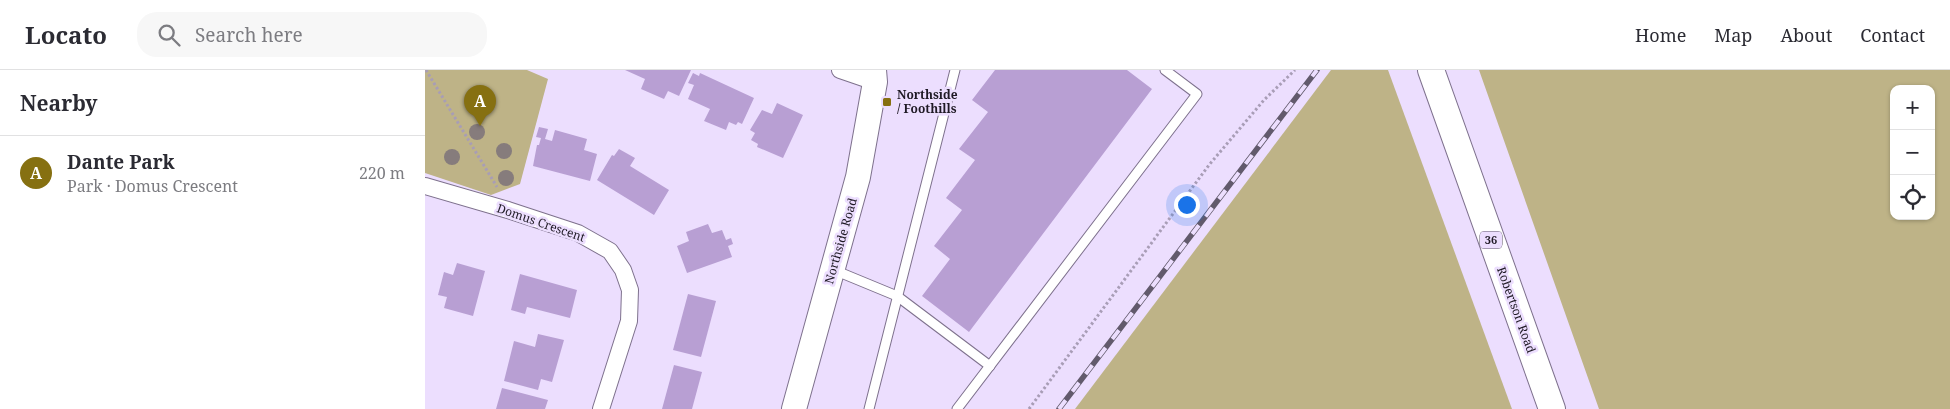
<!DOCTYPE html>
<html lang="en">
<head>
<meta charset="utf-8">
<style>
  body { margin:0; font-family:"Noto Serif",serif; background:#f7f7f7; color:#2b2b33 }
  .controls { position:absolute; right:15px; top:15px; display:grid; overflow:hidden; border-radius:10px; box-shadow:0 1px 4px #0004 }
  .controls button { width:45px; height:45px; display:grid; place-items:center; padding:0; border:0; border-bottom:1px solid #e1e1e2; background:#fff; color:#2b2b33; font:25px sans-serif }
  .you { position:absolute; left:761px; top:134px; width:18px; height:18px; margin:-12px; border:4px solid #fff; border-radius:50%; background:#1a73e8; box-shadow:0 0 0 8px #1a73e833 }
  .badge { display:grid; place-items:center; width:32px; height:32px; border-radius:50%; background:#867011; color:#fff; font-size:16px; font-weight:700 }
  .pin { position:absolute; translate:-50% -41px; filter:drop-shadow(0 1px 2px #0008) }
  .pin::after { content:''; position:absolute; top:26px; width:18px; height:15px; background:inherit; clip-path:polygon(0 0,100% 0,50% 100%) }
  .list { margin:0; padding:0; list-style:none }
  h2 { display:flex; justify-content:space-between; align-items:center; height:65px; margin:0; padding:0 20px; font-size:21px }
  h2 small { font-size:16px; font-weight:400; color:#7c7c81 }
  .list li { display:grid; grid-template-columns:32px 1fr auto; gap:15px; align-items:center; box-sizing:border-box; height:75px; padding:0 20px; border-top:1px solid #e1e1e2 }
  .list b { display:block; font-size:19px; white-space:nowrap }
  .list p { margin:0; font-size:16px; white-space:nowrap; color:#7c7c81 }
  .list em { font-size:16px; font-style:normal; color:#7c7c81 }
  .icon { flex:none; width:28px; height:28px; fill:none; stroke:currentColor; stroke-width:2; stroke-linecap:round; stroke-linejoin:round }
  .map { position:relative; flex:none; width:1525px; height:339px; overflow:hidden }
  header { display:flex; align-items:center; gap:30px; box-sizing:border-box; height:70px; padding:0 25px; background:#fff; border-bottom:1px solid #e1e1e2 }
  header strong { font-size:24px }
  nav { display:flex; gap:28px; margin-inline-start:auto; font-size:18px }
  .search { width:350px; height:45px; background:#f7f7f7; display:flex; align-items:center; gap:12px; box-sizing:border-box; padding:0 18px; border-radius:20px; color:#7c7c81; font-size:19px }
  main { display:flex }
  aside { flex:1; background:#fff }
  .map>svg:first-child { display:block }
</style>
</head>
<body>
<header>
<strong>Locato</strong>
<div class="search"><svg class="icon" aria-label="search" viewBox="0 0 24 24"><circle cx="10" cy="10" r="6"/><path d="M15 15l6 6"/></svg>Search here</div>
<nav><a>Home</a><a>Map</a><a>About</a><a>Contact</a></nav>
</header>
<main>
<aside>
<h2>Nearby<small></small></h2>
<ul class="list">
<li><span class="badge">A</span><div><b>Dante Park</b><p>Park · Domus Crescent</p></div><em>220 m</em></li>
</ul>
</aside>
<div class="map">
<svg width="1525" height="339" viewBox="0 0 1525 339">
  <rect width="100%" height="100%" fill="#ecdefe"/>
  <g fill="#beb387" fill-rule="evenodd">
    <path d="M0,0H102L123,9L95,114L66,125L0,103Z"/>
    <path d="M906,0H963L1087,339H650Z"/>
    <path d="M1054,0H1525V339H1174ZM1469,19H1506V146H1469Z"/>
  </g>
  <g fill="#b89fd3">
    <path d="M200,0H266L254,26L243,21L239,29L216,19L220,9Z"/>
    <path d="M570,0H702L727,19L544,262L497,226L525,189L509,176L537,140L521,128L550,90L534,79L563,42L547,30Z"/>
    <path d="M268,3L274,6L275,3L329,28L317,54L313,52L311,55L304,52L301,60L279,51L285,39L263,29L269,15L263,13Z"/>
    <path d="M352,33L378,45L358,88L332,77L333,74L326,70L330,63L325,60L337,40L347,44Z"/>
    <path d="M114,57L123,59L120,69L127,71L130,60L162,69L159,80L172,84L165,111L108,96L112,75H114L116,68L111,67Z"/>
    <path d="M194,79L210,88L205,96L244,120L229,145L172,110L187,85L189,86Z"/>
    <path d="M283,154L287,163L297,160L301,170L306,168L308,174L303,176L307,187L262,203L252,176L264,171L261,162Z"/>
    <path d="M32,193L60,201L48,246L19,238L22,227L13,225L19,202L28,205Z"/>
    <path d="M95,204L152,220L145,248L102,237L100,244L86,240Z"/>
    <path d="M263,224L291,231L276,287L248,280Z"/>
    <path d="M113,264L139,270L127,312L116,309L113,320L79,311L89,271L110,277Z"/>
    <path d="M249,295L277,302L267,339H237Z"/>
    <path d="M77,318L123,330L120,339H71Z"/>
  </g>
  <g fill="none" stroke-linecap="round" stroke-linejoin="round">
    <defs>
      <g id="lane">
        <path d="M409,200L472,226L565,296"/>
        <path d="M444,339L530,0"/>
        <path d="M532,339L772,24L740,0"/>
      </g>
      <g id="street">
        <path d="M415,0L450,12"/>
        <path d="M0,116L83,140L153,163L185,181L198,200L205,220L204,251L176,339"/>
      </g>
      <path id="secondary" d="M369,339L433,107L450,12L449,0"/>
      <path id="primary" d="M1006,0L1127,339"/>
    </defs>
    <use href="#lane" stroke="#7e718d" stroke-width="11"/>
    <use href="#street" stroke="#7e718d" stroke-width="18"/>
    <use href="#secondary" stroke="#7e718d" stroke-width="26"/>
    <use href="#primary" stroke="#7e718d" stroke-width="28"/>
    <g stroke="#a89db6" stroke-width="3" stroke-dasharray="2.5 2.5" stroke-linecap="butt">
      <path d="M1,0L72,117"/>
      <path d="M604,339L784,95L839,30L870,0"/>
    </g>
    <use href="#lane" stroke="#fff" stroke-width="9"/>
    <use href="#street" stroke="#fff" stroke-width="16"/>
    <use href="#secondary" stroke="#fff" stroke-width="24"/>
    <use href="#primary" stroke="#fff" stroke-width="26"/>
    <defs>
      <path id="rail" d="M634,339L892,0"/>
    </defs>
    <use href="#rail" stroke="#625a6c" stroke-width="5.5"/>
    <use href="#rail" stroke="#ecdefe" stroke-width="4" stroke-dasharray="11" stroke-linecap="butt"/>
  </g>
  <g fill="#867c7c">
    <circle cx="52" cy="62" r="8"/>
    <circle cx="79" cy="81" r="8"/>
    <circle cx="27" cy="87" r="8"/>
    <circle cx="81" cy="108" r="8"/>
  </g>
  <rect fill="#867011" stroke="#ecdefe" stroke-width="2" x="457" y="27" width="10" height="10" rx="2.5"/>
  <g text-anchor="middle" stroke-width="5" stroke-linejoin="round" paint-order="stroke">
    <rect fill="#ecdefe" stroke="#5c5566" stroke-width="1" x="1055" y="161.5" width="22" height="17" rx="4"/>
    <g font-size="11" font-weight="bold" fill="#1f1a25">
      <text x="1066" y="174">36</text>
    </g>
    <g font-size="12" font-weight="bold" fill="#1f1a25" stroke="#ecdefe" text-anchor="start">
      <text x="472" y="29">Northside<tspan x="472" dy="14">/ Foothills</tspan></text>
    </g>
    <g font-size="12" fill="#1f1a25" stroke="#ecdefe">
      <text transform="translate(116 153) rotate(19)" y="4">Domus Crescent</text>
      <text transform="translate(416 171) rotate(-74)" y="4">Northside Road</text>
      <text transform="translate(1091 240) rotate(70)" y="4">Robertson Road</text>
    </g>
  </g>
</svg>
<div class="controls">
<button>+</button>
<button>−</button>
<button><svg class="icon" aria-label="locate" viewBox="0 0 24 24"><circle cx="12" cy="12" r="6"/><path d="M12 2v4M12 18v4M2 12h4M18 12h4"/></svg></button>
</div>
<div class="you"></div>
<div class="pin badge" style="left:55px;top:56px">A</div>
</div>
</main>
</body>
</html>
